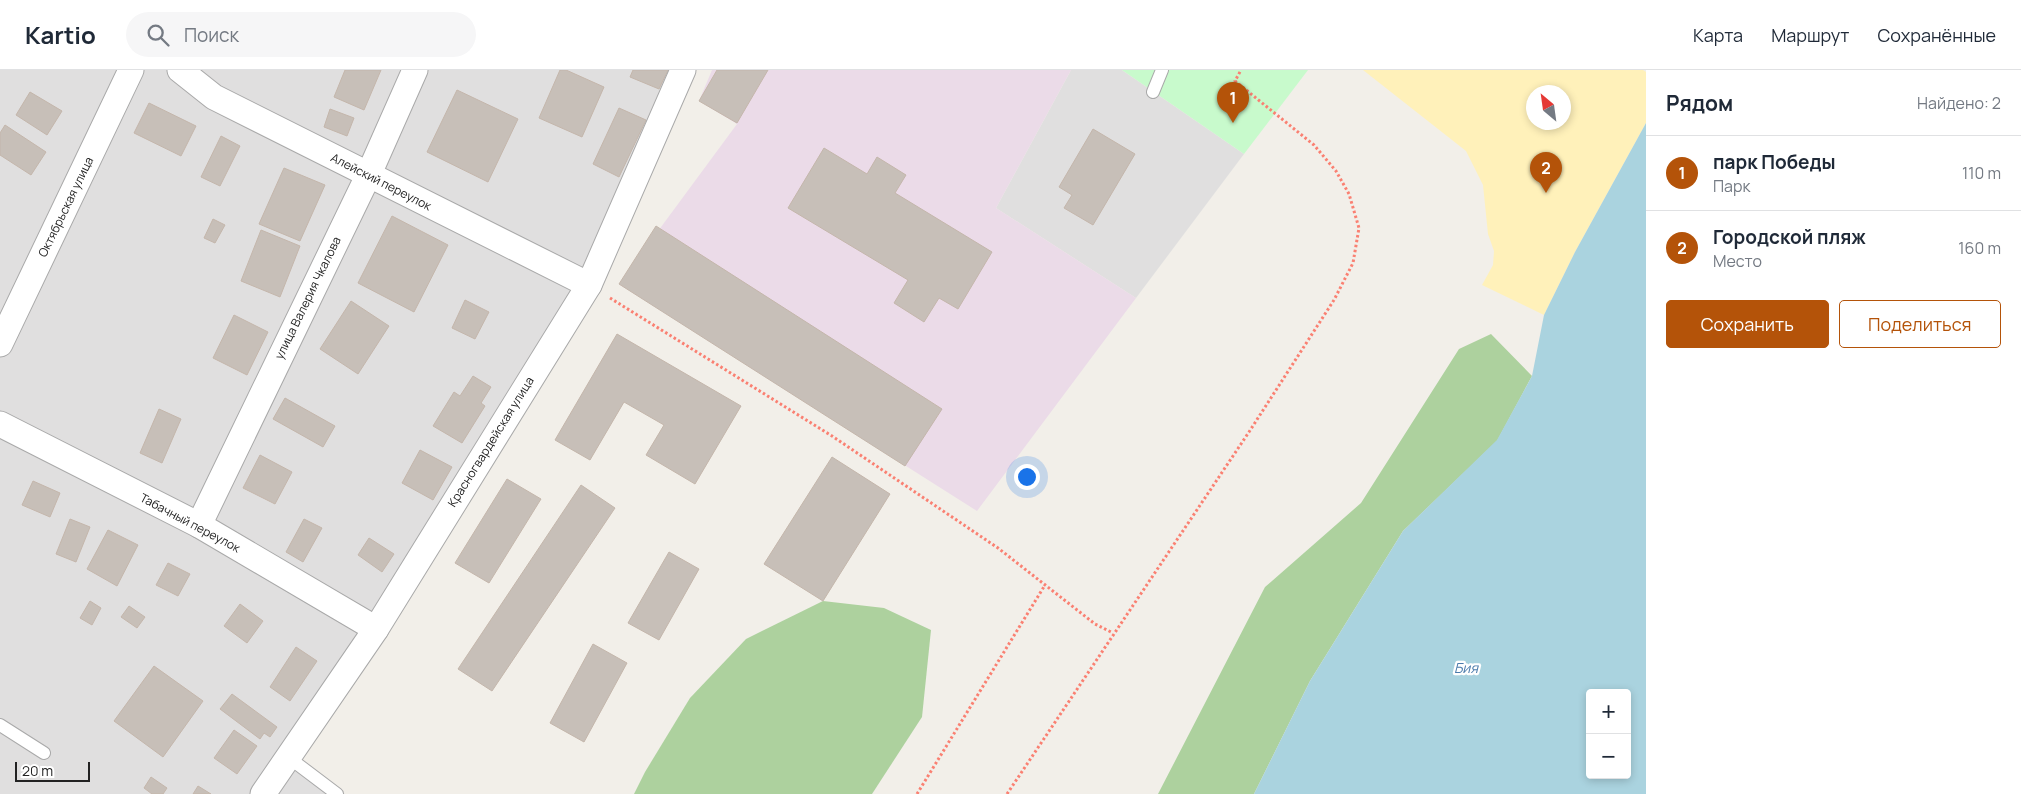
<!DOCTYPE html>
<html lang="ru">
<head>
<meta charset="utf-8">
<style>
  body { margin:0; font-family:Manrope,sans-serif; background:#f6f6f7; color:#1f2937 }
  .controls { position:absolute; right:15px; bottom:15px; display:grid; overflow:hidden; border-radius:5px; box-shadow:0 2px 8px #0003 }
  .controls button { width:45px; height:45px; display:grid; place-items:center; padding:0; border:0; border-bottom:1px solid #e0e1e3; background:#fff; color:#1f2937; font:25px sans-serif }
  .compass { position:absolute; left:1526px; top:15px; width:45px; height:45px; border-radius:50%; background:#fff; box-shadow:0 2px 8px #0003; rotate:331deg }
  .scale { position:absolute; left:15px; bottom:12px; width:75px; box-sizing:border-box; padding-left:5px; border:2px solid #222; border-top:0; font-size:14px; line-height:18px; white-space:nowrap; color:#222; -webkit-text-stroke:4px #fff; paint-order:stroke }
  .you { position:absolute; left:1026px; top:406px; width:18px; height:18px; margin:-12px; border:4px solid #fff; border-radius:50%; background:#1a73e8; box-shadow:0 0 0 8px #1a73e833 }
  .badge { display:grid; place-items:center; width:32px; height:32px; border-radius:50%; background:#b45309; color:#fff; font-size:16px; font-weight:700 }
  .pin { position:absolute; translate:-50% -41px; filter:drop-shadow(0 1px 2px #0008) }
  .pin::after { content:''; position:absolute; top:26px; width:18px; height:15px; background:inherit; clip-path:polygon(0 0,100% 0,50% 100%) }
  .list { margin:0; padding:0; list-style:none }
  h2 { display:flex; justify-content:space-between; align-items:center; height:65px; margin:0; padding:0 20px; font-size:21px }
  h2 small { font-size:16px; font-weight:400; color:#747a83 }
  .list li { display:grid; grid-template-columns:32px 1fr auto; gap:15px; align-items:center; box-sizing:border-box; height:75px; padding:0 20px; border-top:1px solid #e0e1e3 }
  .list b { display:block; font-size:19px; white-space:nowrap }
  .list p { margin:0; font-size:16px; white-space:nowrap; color:#747a83 }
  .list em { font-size:16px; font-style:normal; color:#747a83 }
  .actions { display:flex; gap:10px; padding:15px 20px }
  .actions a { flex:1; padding:11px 0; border:1px solid #b45309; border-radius:5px; text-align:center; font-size:18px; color:#b45309 }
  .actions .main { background:#b45309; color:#fff }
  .icon { flex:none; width:28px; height:28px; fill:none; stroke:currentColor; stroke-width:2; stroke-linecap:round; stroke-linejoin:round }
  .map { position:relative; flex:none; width:1646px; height:724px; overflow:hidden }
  header { display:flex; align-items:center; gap:30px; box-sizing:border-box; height:70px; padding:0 25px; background:#fff; border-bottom:1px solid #e0e1e3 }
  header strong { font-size:24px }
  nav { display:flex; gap:28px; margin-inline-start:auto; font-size:18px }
  .search { width:350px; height:45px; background:#f6f6f7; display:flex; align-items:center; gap:12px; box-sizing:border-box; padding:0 18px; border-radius:28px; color:#747a83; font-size:19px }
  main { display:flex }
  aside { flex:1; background:#fff }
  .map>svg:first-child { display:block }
</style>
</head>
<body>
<header>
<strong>Kartio</strong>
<div class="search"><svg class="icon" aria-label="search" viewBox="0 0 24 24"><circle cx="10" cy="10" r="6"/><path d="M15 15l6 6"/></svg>Поиск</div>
<nav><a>Карта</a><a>Маршрут</a><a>Сохранённые</a></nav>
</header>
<main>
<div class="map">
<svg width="1646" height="724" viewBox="0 0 1646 724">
  <rect width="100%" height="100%" fill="#f2efe9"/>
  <g fill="#e0dfdf">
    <path d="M0,0H675L575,226L291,684L345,724H0Z"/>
    <path d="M1071,0H1122L1244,84L1136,228L996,138Z"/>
  </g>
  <path fill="#ebdbe8" d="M712,0H1071L996,138L1136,228L977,441L619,214L737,54L699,31Z"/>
  <g fill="#add19e">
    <path d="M1491,264L1532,306L1497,371L1403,461L1310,611L1254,724H1158L1265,517L1361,433L1459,279Z"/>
    <path d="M823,531L884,538L931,560L922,647L872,724H634L645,702L690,628L746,569Z"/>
  </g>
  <path fill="#fff1ba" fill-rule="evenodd" d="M1363,0H1643L1646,2V53L1575,182L1544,245L1482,215L1493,195L1494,181L1488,164L1483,115L1466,81ZM1534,22H1564V52H1534Z"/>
  <path fill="#c8facc" d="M1122,0H1308L1244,84Z"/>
  <path fill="#aad3df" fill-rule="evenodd" d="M1646,53V724H1254L1310,611L1403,461L1497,370L1532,306L1544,245L1575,182ZM1590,623H1627V705H1590Z"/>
  <g fill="#c7bfb8" stroke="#c4b6ab">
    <path d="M345,0H381L364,40L334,27Z"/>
    <path d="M560,0H566L604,17L582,67L539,48Z"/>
    <path d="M633,0H668L659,19L630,7Z"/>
    <path d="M717,0H768L737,53L699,31Z"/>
    <path d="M457,20L518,49L488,112L427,82Z"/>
    <path d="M30,22L62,41L47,65L16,45Z"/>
    <path d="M149,33L196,56L181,86L134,63Z"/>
    <path d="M619,38L646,50L619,107L593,94Z"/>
    <path d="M330,39L354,48L347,66L324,57Z"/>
    <path d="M5,55L46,82L31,105L0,85V63Z"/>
    <path d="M1093,59L1135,84L1093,155L1064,138L1072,125L1059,117Z"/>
    <path d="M221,66L240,76L220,116L201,107Z"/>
    <path d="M824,78L867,104L877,87L906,105L895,123L992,182L958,239L939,228L924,252L894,233L908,210L788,138Z"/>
    <path d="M284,98L325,115L300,171L259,154Z"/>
    <path d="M392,146L448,175L414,242L358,213Z"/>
    <path d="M213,149L225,155L215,173L204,168Z"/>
    <path d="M656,156L942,339L905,396L619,214Z"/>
    <path d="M261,160L300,176L280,227L241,211Z"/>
    <path d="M465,230L489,242L475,269L452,258Z"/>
    <path d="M351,231L389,256L358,304L320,279Z"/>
    <path d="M234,245L268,262L247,305L213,288Z"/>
    <path d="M617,264L741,336L695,414L646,385L664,355L624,332L590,390L555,370Z"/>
    <path d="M473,306L491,317L481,333L485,336L462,373L433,356L454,322L460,326Z"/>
    <path d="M285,328L335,356L323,377L273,349Z"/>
    <path d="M159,339L181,349L162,393L140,383Z"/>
    <path d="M420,380L452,397L433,430L402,413Z"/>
    <path d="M260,385L292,402L275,434L243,418Z"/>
    <path d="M832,387L890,424L823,531L764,494Z"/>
    <path d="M507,409L541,429L489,513L455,493Z"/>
    <path d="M33,411L60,423L50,447L22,435Z"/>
    <path d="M581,415L615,438L492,621L458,599Z"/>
    <path d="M70,449L90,457L76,492L56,484Z"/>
    <path d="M304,449L322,458L303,492L286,482Z"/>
    <path d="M108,460L138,475L117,516L87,499Z"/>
    <path d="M369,468L394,484L382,502L358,485Z"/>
    <path d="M669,482L699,499L659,570L628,553Z"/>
    <path d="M168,493L190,504L178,526L156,515Z"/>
    <path d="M90,531L101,538L92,555L80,548Z"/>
    <path d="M240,534L263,551L247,573L224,556Z"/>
    <path d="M129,536L145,547L137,558L121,547Z"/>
    <path d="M593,574L627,593L584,672L550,653Z"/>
    <path d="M296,577L317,591L290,631L270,617Z"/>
    <path d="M154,596L203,631L163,687L114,651Z"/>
    <path d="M232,624L277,657L270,667L264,663L260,669L220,639Z"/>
    <path d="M234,660L257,676L237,704L214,688Z"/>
    <path d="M151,707L167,718L163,724H152L144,718Z"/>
    <path d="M198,716L211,724H193Z"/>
  </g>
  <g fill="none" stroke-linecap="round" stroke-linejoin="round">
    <defs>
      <g id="lane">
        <path d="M1153,22L1162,0"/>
        <path d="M0,655L44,683"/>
        <path d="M288,687L337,724"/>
      </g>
      <g id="street">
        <path d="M180,0L214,27L589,215"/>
        <path d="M0,274L131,0"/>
        <path d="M0,354L199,455L376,559"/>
        <path d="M199,455L368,106L415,0"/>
        <path d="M263,724L376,559L589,215L683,0"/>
      </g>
    </defs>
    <use href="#lane" stroke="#a9a9a9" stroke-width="14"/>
    <use href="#street" stroke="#a9a9a9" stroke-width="27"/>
    <g stroke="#fa8072" stroke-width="3" stroke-dasharray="2.5 2.5" stroke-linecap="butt">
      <path d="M610,228L832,366L998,478L1095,554L1113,563"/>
      <path d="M917,724L1045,515"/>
      <path d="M1007,724L1249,362L1334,230L1353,193L1359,158L1349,124L1336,101L1314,75L1235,11L1241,0"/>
    </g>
    <use href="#lane" stroke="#fff" stroke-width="12"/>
    <use href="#street" stroke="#fff" stroke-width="25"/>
  </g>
  <g text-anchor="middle" stroke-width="4.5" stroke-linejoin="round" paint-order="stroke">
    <g font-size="12" fill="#222" stroke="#fff">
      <text transform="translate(381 112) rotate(27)" y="4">Алейский переулок</text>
      <text transform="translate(66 137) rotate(-64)" y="4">Октябрьская улица</text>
      <text transform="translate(308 228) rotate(-64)" y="4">улица Валерия Чкалова</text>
      <text transform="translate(491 372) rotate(-58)" y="4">Красногвардейская улица</text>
      <text transform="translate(190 453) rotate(28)" y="4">Табачный переулок</text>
    </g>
    <g font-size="14" font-style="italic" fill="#4a7aab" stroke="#fff">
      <text x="1466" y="603">Бия</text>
    </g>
  </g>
</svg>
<div class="controls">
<button>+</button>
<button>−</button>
</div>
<svg class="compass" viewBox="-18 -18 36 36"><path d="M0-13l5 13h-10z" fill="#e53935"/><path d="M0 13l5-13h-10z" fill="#747a83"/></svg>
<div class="scale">20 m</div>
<div class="you"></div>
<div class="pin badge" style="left:1233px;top:53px">1</div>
<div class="pin badge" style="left:1546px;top:123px">2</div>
</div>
<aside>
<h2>Рядом<small>Найдено: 2</small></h2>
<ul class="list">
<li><span class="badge">1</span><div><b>парк Победы</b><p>Парк</p></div><em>110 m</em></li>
<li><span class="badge">2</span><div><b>Городской пляж</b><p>Место</p></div><em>160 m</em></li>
</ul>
<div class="actions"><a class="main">Сохранить</a><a>Поделиться</a></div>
</aside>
</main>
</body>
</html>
